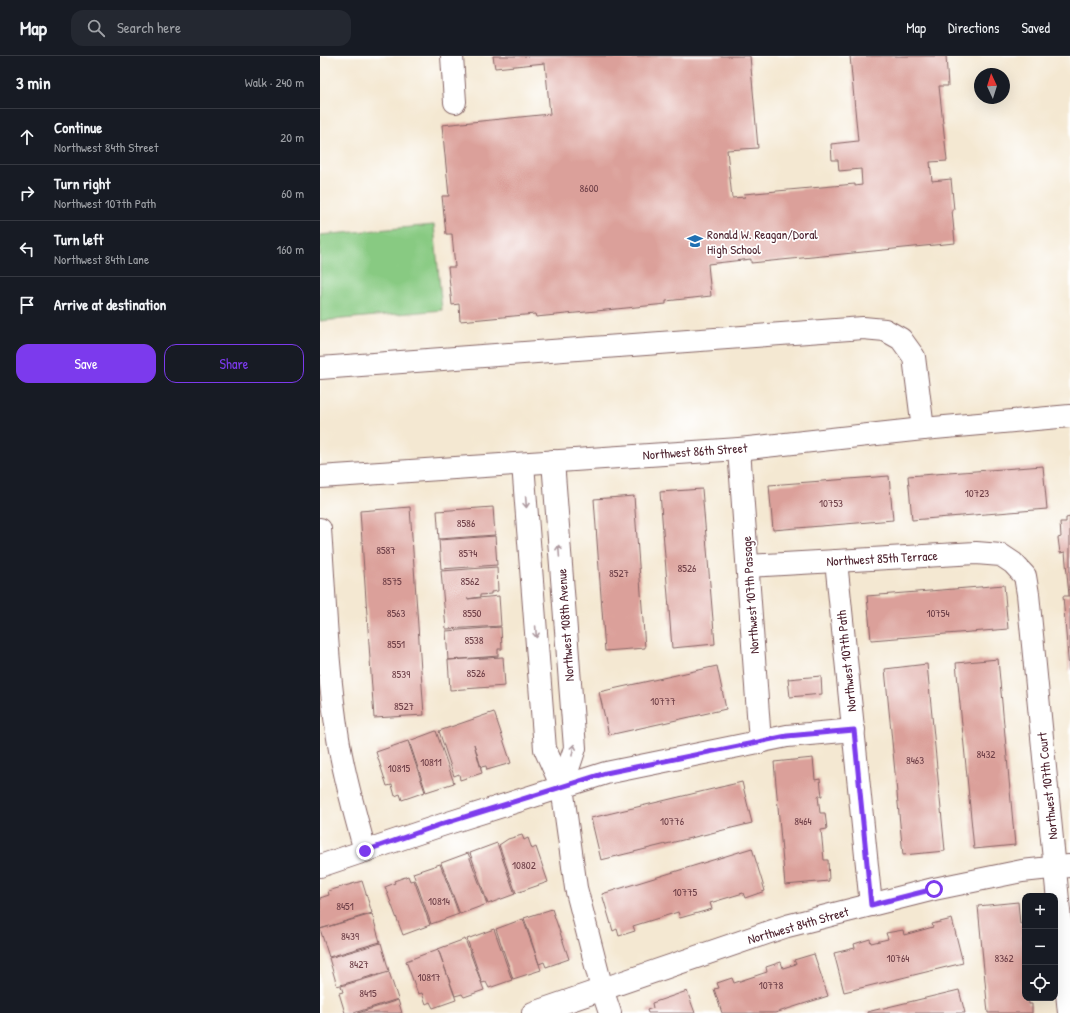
<!DOCTYPE html>
<html lang="en">
<head>
<meta charset="utf-8">
<style>
  body { margin:0; font-family:"Patrick Hand",sans-serif; background:#242831; color:#f1f3f6 }
  .controls { position:absolute; right:12px; bottom:12px; display:grid; overflow:hidden; border-radius:8px; box-shadow:0 4px 16px #0002 }
  .controls button { width:36px; height:36px; display:grid; place-items:center; padding:0; border:0; border-bottom:1px solid #363941; background:#171b24; color:#f1f3f6; font:20px sans-serif }
  .compass { position:absolute; left:654px; top:12px; width:36px; height:36px; border-radius:50%; background:#171b24; box-shadow:0 4px 16px #0002; rotate:356deg }
  .stop { position:absolute; width:12px; height:12px; margin:-9px; border:3px solid #7c3aed; border-radius:50%; background:#fff }
  .stop.end { background:#7c3aed; border-color:#fff; box-shadow:0 1px 4px #0008 }
  .list { margin:0; padding:0; list-style:none }
  h2 { display:flex; justify-content:space-between; align-items:center; height:52px; margin:0; padding:0 16px; font-size:17px }
  h2 small { font-size:13px; font-weight:400; color:#9ea1a6 }
  .list li { display:grid; grid-template-columns:26px 1fr auto; gap:12px; align-items:center; box-sizing:border-box; height:56px; padding:0 16px; border-top:1px solid #363941 }
  .list b { display:block; font-size:15px; white-space:nowrap }
  .list p { margin:0; font-size:13px; white-space:nowrap; color:#9ea1a6 }
  .list em { font-size:13px; font-style:normal; color:#9ea1a6 }
  .actions { display:flex; gap:8px; padding:12px 16px }
  .actions a { flex:1; padding:9px 0; border:1px solid #7c3aed; border-radius:12px; text-align:center; font-size:14px; color:#7c3aed }
  .actions .main { background:#7c3aed; color:#fff }
  .icon { flex:none; width:22px; height:22px; fill:none; stroke:currentColor; stroke-width:2; stroke-linecap:round; stroke-linejoin:round }
  .map { position:relative; flex:none; width:750px; height:957px; overflow:hidden }
  header { display:flex; align-items:center; gap:24px; box-sizing:border-box; height:56px; padding:0 20px; background:#171b24; border-bottom:1px solid #363941 }
  header strong { font-size:19px }
  nav { display:flex; gap:22px; margin-inline-start:auto; font-size:14px }
  .search { width:280px; height:36px; background:#242831; display:flex; align-items:center; gap:10px; box-sizing:border-box; padding:0 14px; border-radius:12px; color:#9ea1a6; font-size:15px }
  main { display:flex }
  aside { flex:1; background:#171b24 }
  .map>svg:first-child { display:block }
</style>
</head>
<body>
<header>
<strong>Map</strong>
<div class="search"><svg class="icon" aria-label="search" viewBox="0 0 24 24"><circle cx="10" cy="10" r="6"/><path d="M15 15l6 6"/></svg>Search here</div>
<nav><a>Map</a><a>Directions</a><a>Saved</a></nav>
</header>
<main>
<aside>
<h2>3 min<small>Walk · 240 m</small></h2>
<ul class="list">
<li><svg class="icon" aria-label="ahead" viewBox="0 0 24 24"><path d="M12 20V5M6 11l6-6 6 6"/></svg><div><b>Continue</b><p>Northwest 84th Street</p></div><em>20 m</em></li>
<li><svg class="icon" aria-label="right" viewBox="0 0 24 24"><path d="M7 20v-9h11M14 6l5 5-5 5"/></svg><div><b>Turn right</b><p>Northwest 107th Path</p></div><em>60 m</em></li>
<li><svg class="icon" aria-label="left" viewBox="0 0 24 24"><path d="M17 20v-9H6M10 6l-5 5 5 5"/></svg><div><b>Turn left</b><p>Northwest 84th Lane</p></div><em>160 m</em></li>
<li><svg class="icon" aria-label="arrive" viewBox="0 0 24 24"><path d="M6 21V4h12l-3 4 3 4H6"/></svg><div><b>Arrive at destination</b></div></li>
</ul>
<div class="actions"><a class="main">Save</a><a>Share</a></div>
</aside>
<div class="map">
<svg width="750" height="957" viewBox="0 0 750 957">
  <rect width="100%" height="100%" fill="#fff"/>
  <filter id="ink" filterUnits="userSpaceOnUse"><feTurbulence type="fractalNoise" baseFrequency=".025" numOctaves="2"/><feDisplacementMap in="SourceGraphic" scale="8" xChannelSelector="R" yChannelSelector="G"/><feConvolveMatrix kernelMatrix="1 2 1 2 8 2 1 2 1" color-interpolation-filters="sRGB"/></filter>
  <filter id="wash" filterUnits="userSpaceOnUse"><feTurbulence type="fractalNoise" baseFrequency=".012" numOctaves="4" result="noise"/><feDisplacementMap in="SourceGraphic" scale="16" xChannelSelector="R" yChannelSelector="G"/><feGaussianBlur stdDeviation="0.9" result="paint"/><feColorMatrix in="noise" values="0 0 0 0 0 0 0 0 0 0 0 0 0 0 0 0 0 1.4 0 .05"/><feComposite in="paint" operator="in"/></filter>
  <g filter="url(#wash)">
    <rect width="100%" height="100%" fill="#f4e8d2"/>
    <path fill="#88ca82" stroke="#697456" d="M114,169L122,254L0,265V179Z"/>
    <g id="blocks">
      <g fill="#dba09a">
        <path d="M173,0H430L438,92L407,94L412,142L425,141L424,138L535,128V130L542,129L541,113L519,115L518,104H512L511,88L538,85L530,0H626L628,30H619L627,105L610,106L612,125L631,123L634,154H632L635,187L431,207V203L388,208L391,240L346,245V248L216,261L215,258L140,265L139,248L132,249L128,211H135L132,178H126L122,140H129L122,69L230,58L225,7L175,12Z"/>
        <path d="M723,410L727,453L592,464L588,420Z"/>
        <path d="M569,420L573,464L453,474L449,429Z"/>
        <path d="M382,433L395,588L352,592L340,436Z"/>
        <path d="M314,440L325,592L285,595L274,443Z"/>
        <path d="M90,451L104,659L54,662L40,455Z"/>
        <path d="M173,451L175,479L119,483L117,455Z"/>
        <path d="M750,461V614L749,615L743,540H749L745,496L740,497L738,482L741,481L740,466H746V462Z"/>
        <path d="M175,480L177,509L121,513L119,484Z"/>
        <path d="M177,511L178,535L171,536V538L160,539V541L147,543L179,540L181,570L126,573L121,515Z"/>
        <path d="M684,529L688,573L551,584L547,540Z"/>
        <path d="M181,571L182,593H178V600L128,604L126,575Z"/>
        <path d="M183,601L185,630L130,634L128,604Z"/>
        <path d="M678,603L695,789L654,793L636,607Z"/>
        <path d="M607,608L625,795L583,799L565,613Z"/>
        <path d="M397,610L406,653L289,679L279,636Z"/>
        <path d="M501,620L502,638L470,641L468,623Z"/>
        <path d="M174,656L191,707L167,714L166,710L161,711L154,688L162,717L140,724L139,718L134,720L119,675Z"/>
        <path d="M116,675L134,727L106,736L89,685Z"/>
        <path d="M88,685L105,736L82,744L80,738L75,740L72,729L67,730L56,696Z"/>
        <path d="M493,702L495,724L500,723L502,740H498L500,757H505L507,773L501,774L504,804H508L509,825L465,829L454,706Z"/>
        <path d="M422,726L432,767L281,804L271,762Z"/>
        <path d="M202,779L204,784L208,782L212,793L216,791L228,826L196,837L179,789L188,783Z"/>
        <path d="M177,787L195,838L168,848L150,797Z"/>
        <path d="M432,792L445,835L425,842L423,837L390,847L392,853L360,862L358,856L313,870L315,875L299,880L297,873L293,875L282,838Z"/>
        <path d="M148,797L167,848L140,858L121,807Z"/>
        <path d="M120,808L139,858L111,868L93,817Z"/>
        <path d="M88,820L90,825L94,824L110,869L83,879L65,831L75,827L74,825Z"/>
        <path d="M42,825L52,857L0,873V842L9,839L8,835Z"/>
        <path d="M698,846L700,868L705,867V884H703L705,902V942H708L709,948H712V957H668L658,850Z"/>
        <path d="M232,853L249,903L226,911L224,906L219,908L204,862Z"/>
        <path d="M52,858L60,886L9,901L0,873Z"/>
        <path d="M203,863L221,914L193,923L176,873Z"/>
        <path d="M632,863L643,907L524,936L514,897L535,892L534,888L550,883L551,887L568,883L566,877L583,874L584,879L613,871L612,868Z"/>
        <path d="M174,873L192,924L169,932L166,926L162,927L147,883Z"/>
        <path d="M145,883L164,934L144,941L142,938L135,940L118,893Z"/>
        <path d="M61,887L69,915L17,930L9,902Z"/>
        <path d="M118,893L136,944L113,952L110,946L106,948L102,937L98,938L86,905Z"/>
        <path d="M494,898L508,940L455,957H402L394,933L399,932L397,927L412,922L414,927L447,916L446,911L461,906L463,912L476,908L474,904Z"/>
        <path d="M69,916L78,943L34,957H25L19,937L23,936L21,930Z"/>
        <path d="M639,934L645,957H547V956Z"/>
        <path d="M367,935L375,957H328L327,954L333,952L332,947Z"/>
        <path d="M78,944L82,957H38Z"/>
      </g>
    </g>
  </g>
  <g filter="url(#ink)">
    <use href="#blocks" fill-opacity="0" stroke="#866565" stroke-width="1"/>
    <g fill="none" stroke-linecap="round" stroke-linejoin="round">
      <defs>
        <g id="minor">
          <path d="M132,0L135,46"/>
          <path d="M0,312L543,272L565,274L581,283L594,301L603,373"/>
          <path d="M419,393L440,686"/>
          <path d="M233,405L255,692L242,731"/>
          <path d="M203,408L225,693L242,731L256,832L282,933L290,957"/>
          <path d="M0,421L419,393L603,373L750,360"/>
          <path d="M0,473C5,542 7,614 18,682C24,721 35,757 45,795"/>
          <path d="M516,505L551,849"/>
          <path d="M428,510L656,497L681,499L693,507L705,520L708,538L749,957"/>
          <path d="M0,810L122,769L286,717L467,680L534,674"/>
          <path d="M213,957L467,870L614,833L702,815L749,810"/>
        </g>
      </defs>
      <use href="#minor" stroke="#866565" stroke-width="24"/>
      <use href="#minor" stroke="#fff" stroke-width="22"/>
    </g>
    <defs><path id="oneway-shaft" d="M-6 0H5M1.5-3L5.5 0L1.5 3" fill="none" stroke-width="1.6" stroke-linecap="round" stroke-linejoin="round"/></defs>
    <g stroke="#ae9aa0">
      <use href="#oneway-shaft" transform="translate(206 446) rotate(86)"/>
      <use href="#oneway-shaft" transform="translate(239 495) rotate(-94)"/>
      <use href="#oneway-shaft" transform="translate(216 576) rotate(86)"/>
      <use href="#oneway-shaft" transform="translate(253 694) rotate(-80)"/>
    </g>
  </g>
  <g fill="none" stroke-linecap="round" stroke-linejoin="round" filter="url(#ink)">
    <path stroke="#7c3aed" stroke-width="5" d="M45,795L122,768L286,717L467,680L534,674L551,849L614,833"/>
  </g>
  <defs>
    <symbol id="school-bare" viewBox="-9 -9 18 18"><path d="M0-5L7-2L0 1L-7-2ZM-4 1L0 2.5L4 1V4Q0 6-4 4Z" fill="#1f6fb2" stroke="#fff" stroke-width="2.5" paint-order="stroke"/></symbol>
  </defs>
  <g fill-rule="evenodd">
    <use href="#school-bare" x="364" y="174" width="22" height="22"/>
  </g>
  <g text-anchor="middle" stroke-width="3.5" stroke-linejoin="round" paint-order="stroke">
    <g font-size="11" fill="#6e3f47">
      <text x="269" y="136">8600</text>
      <text x="657" y="441">10723</text>
      <text x="511" y="451">10753</text>
      <text x="146" y="471">8586</text>
      <text x="66" y="498">8587</text>
      <text x="148" y="501">8574</text>
      <text x="367" y="516">8526</text>
      <text x="299" y="521">8527</text>
      <text x="72" y="529">8575</text>
      <text x="150" y="529">8562</text>
      <text x="76" y="561">8563</text>
      <text x="152" y="561">8550</text>
      <text x="618" y="561">10754</text>
      <text x="154" y="588">8538</text>
      <text x="76" y="592">8551</text>
      <text x="156" y="621">8526</text>
      <text x="81" y="622">8539</text>
      <text x="343" y="649">10777</text>
      <text x="84" y="654">8527</text>
      <text x="666" y="702">8432</text>
      <text x="595" y="708">8463</text>
      <text x="111" y="710">10811</text>
      <text x="79" y="716">10815</text>
      <text x="352" y="769">10776</text>
      <text x="483" y="769">8464</text>
      <text x="204" y="813">10802</text>
      <text x="365" y="840">10775</text>
      <text x="119" y="849">10814</text>
      <text x="25" y="854">8451</text>
      <text x="30" y="884">8439</text>
      <text x="578" y="906">10764</text>
      <text x="684" y="906">8362</text>
      <text x="39" y="912">8427</text>
      <text x="109" y="925">10817</text>
      <text x="451" y="933">10778</text>
      <text x="48" y="941">8415</text>
    </g>
    <g font-size="13" fill="#4a1f2b" stroke="#fff" text-anchor="start">
      <text x="387" y="183">Ronald W. Reagan/Doral<tspan x="387" dy="15">High School</tspan></text>
    </g>
    <g font-size="13" fill="#4a1f2b" stroke="#fff">
      <text transform="translate(375 395) rotate(-4)" y="5">Northwest 86th Street</text>
      <text transform="translate(562 502) rotate(-3)" y="5">Northwest 85th Terrace</text>
      <text transform="translate(430 539) rotate(-94)" y="5">Northwest 107th Passage</text>
      <text transform="translate(245 569) rotate(-94)" y="5">Northwest 108th Avenue</text>
      <text transform="translate(526 605) rotate(-96)" y="5">Northwest 107th Path</text>
      <text transform="translate(727 730) rotate(-96)" y="5">Northwest 107th Court</text>
      <text transform="translate(478 869) rotate(-16)" y="5">Northwest 84th Street</text>
    </g>
  </g>
</svg>
<div class="controls">
<button>+</button>
<button>−</button>
<button><svg class="icon" aria-label="locate" viewBox="0 0 24 24"><circle cx="12" cy="12" r="6"/><path d="M12 2v4M12 18v4M2 12h4M18 12h4"/></svg></button>
</div>
<svg class="compass" viewBox="-18 -18 36 36"><path d="M0-13l5 13h-10z" fill="#e53935"/><path d="M0 13l5-13h-10z" fill="#9ea1a6"/></svg>
<div class="stop" style="left:614px;top:833px"></div>
<div class="stop end" style="left:45px;top:795px"></div>
</div>
</main>
</body>
</html>
